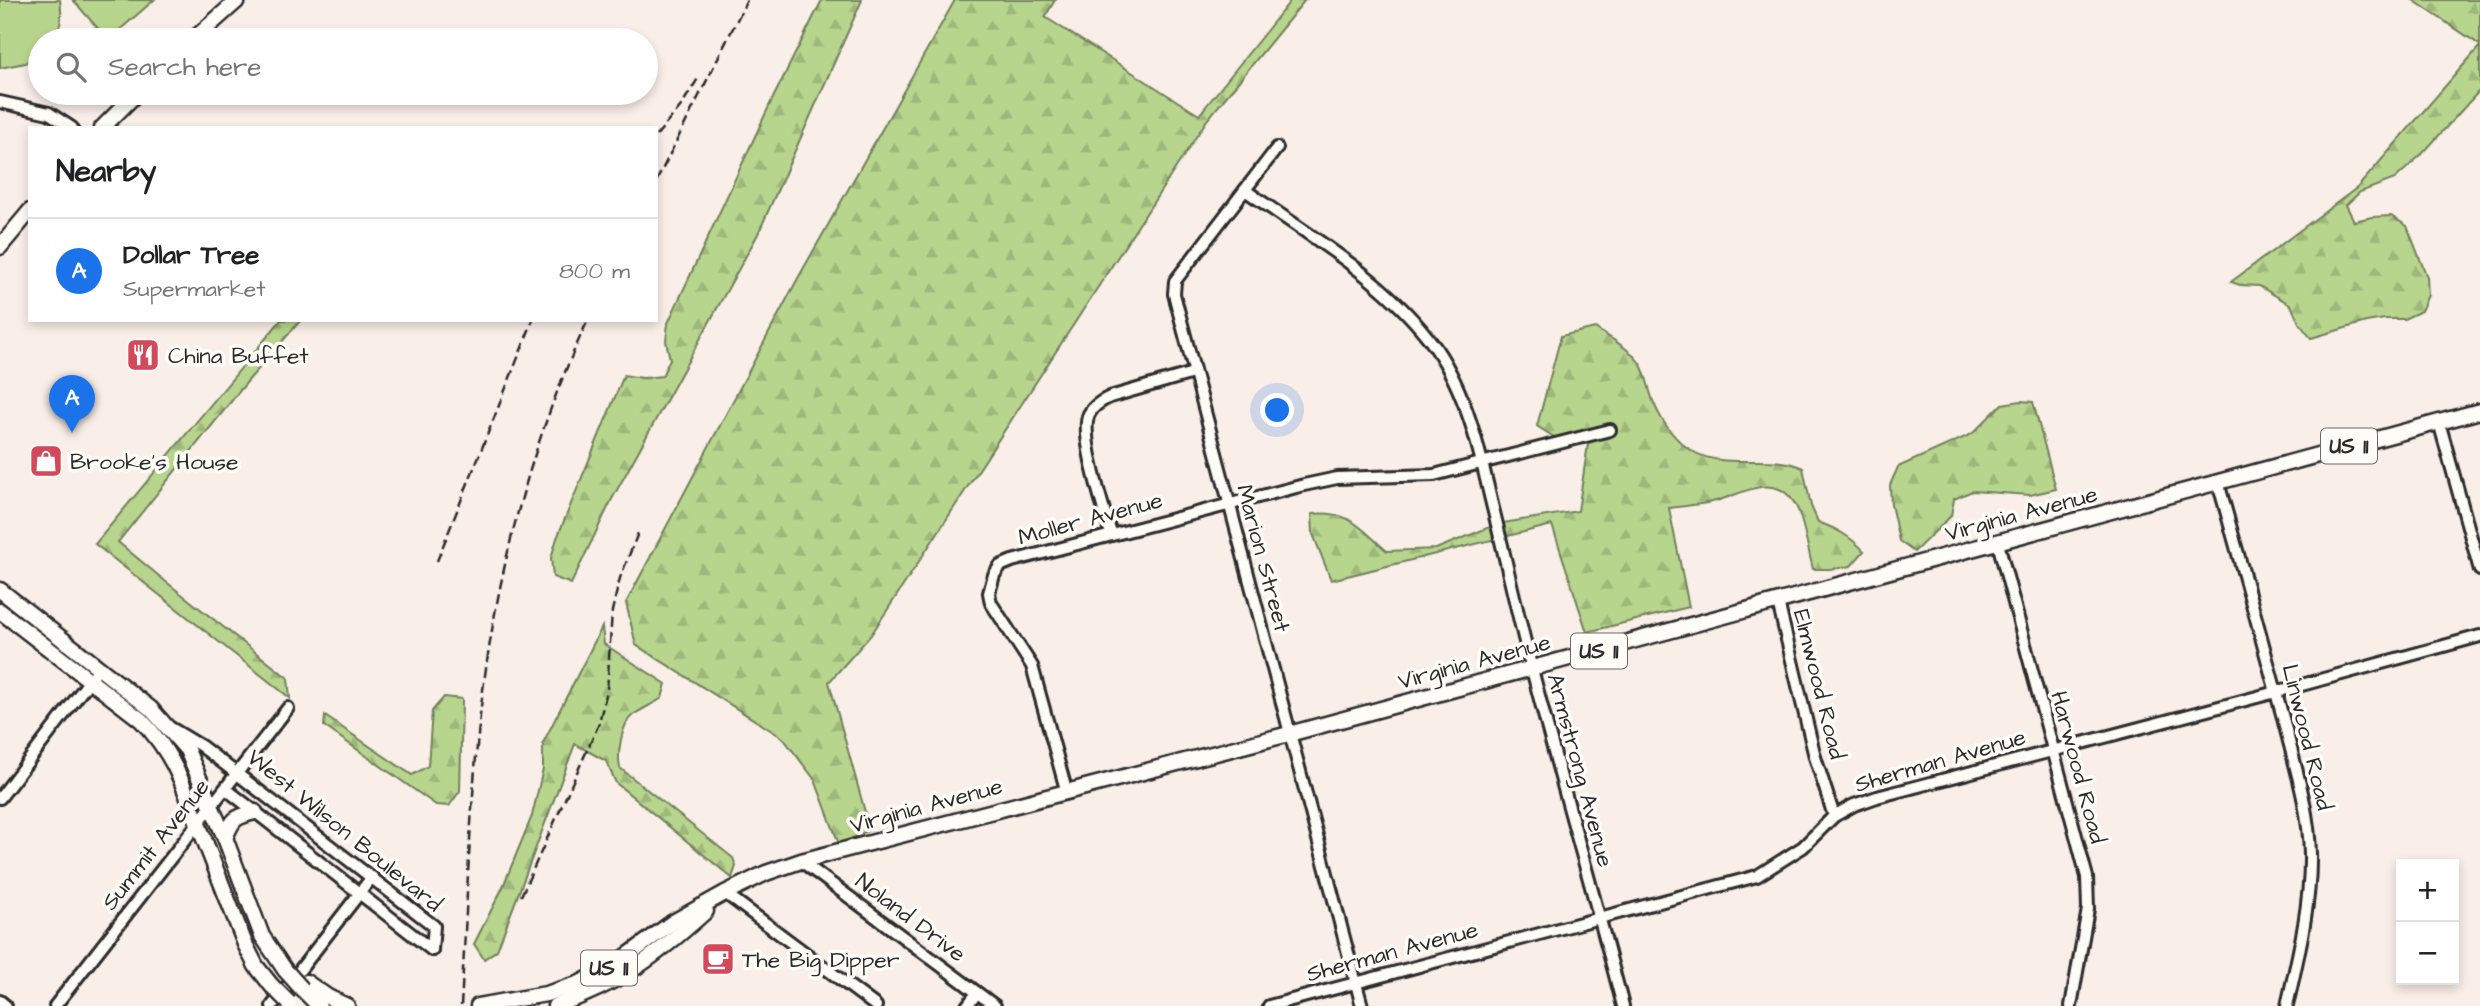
<!DOCTYPE html>
<html lang="en">
<head>
<meta charset="utf-8">
<style>
  body { margin:0; font-family:"Architects Daughter",sans-serif; background:#f2f2f2; color:#202124 }
  .controls { position:absolute; right:21px; bottom:21px; display:grid; overflow:hidden; border-radius:0px; box-shadow:0 4px 10px #0003 }
  .controls button { width:63px; height:63px; display:grid; place-items:center; padding:0; border:0; border-bottom:2px solid #e0e0e0; background:#fff; color:#202124; font:35px sans-serif }
  .you { position:absolute; left:1278px; top:411px; width:24px; height:24px; margin:-18px; border:5px solid #fff; border-radius:50%; background:#1a73e8; box-shadow:0 0 0 10px #1a73e833 }
  .badge { display:grid; place-items:center; width:46px; height:46px; border-radius:50%; background:#1a73e8; color:#fff; font-size:23px; font-weight:700 }
  .pin { position:absolute; translate:-50% -58px; filter:drop-shadow(0 2px 4px #0008) }
  .pin::after { content:''; position:absolute; top:37px; width:24px; height:21px; background:inherit; clip-path:polygon(0 0,100% 0,50% 100%) }
  .list { margin:0; padding:0; list-style:none }
  h2 { display:flex; justify-content:space-between; align-items:center; height:91px; margin:0; padding:0 28px; font-size:30px }
  h2 small { font-size:23px; font-weight:400; color:#757577 }
  .list li { display:grid; grid-template-columns:46px 1fr auto; gap:21px; align-items:center; box-sizing:border-box; height:105px; padding:0 28px; border-top:2px solid #e0e0e0 }
  .list b { display:block; font-size:26px; white-space:nowrap }
  .list p { margin:0; font-size:23px; white-space:nowrap; color:#757577 }
  .list em { font-size:23px; font-style:normal; color:#757577 }
  .icon { flex:none; width:38px; height:38px; fill:none; stroke:currentColor; stroke-width:2; stroke-linecap:round; stroke-linejoin:round }
  .map { position:relative; flex:none; width:2480px; height:1006px; overflow:hidden }
  .search { position:absolute; background:#fff; box-shadow:0 4px 10px #0003; left:28px; top:28px; width:630px; height:77px; display:flex; align-items:center; gap:18px; box-sizing:border-box; padding:0 24px; border-radius:38px; color:#757577; font-size:26px }
  .panel { position:absolute; background:#fff; box-shadow:0 4px 10px #0003; left:28px; top:126px; width:630px; height:196px; border-radius:0px }
  .map>svg:first-child { display:block }
</style>
</head>
<body>
<div class="map">
<svg width="2480" height="1006" viewBox="0 0 2480 1006">
  <defs>
    <pattern id="forest-firs" width="22" height="20" patternUnits="userSpaceOnUse" patternTransform="scale(1.75)"><rect width="22" height="20" fill="#b7d58d"/><path d="M5 1l3.5 6h-7zM16 11l3.5 6h-7z" fill="#9eb77a"/></pattern>
  </defs>
  <rect width="100%" height="100%" fill="#faeee8"/>
  <filter id="ink" filterUnits="userSpaceOnUse"><feTurbulence type="fractalNoise" baseFrequency=".0143" numOctaves="2"/><feDisplacementMap in="SourceGraphic" scale="14" xChannelSelector="R" yChannelSelector="G"/><feConvolveMatrix kernelMatrix="1 2 1 2 8 2 1 2 1" color-interpolation-filters="sRGB"/></filter>
  <g filter="url(#ink)">
    <g fill="url(#forest-firs)" stroke="#71805c" stroke-width="2">
      <path d="M822,0H862L758,234L612,499L571,584L553,577L551,558L557,538L624,375L643,378L662,376L670,359L666,341L668,323L771,102Z"/>
      <path d="M955,0H1055L1045,17L1199,115L1291,0H1305L1207,120L871,635L829,682L870,830L839,844L815,780L783,738L636,645L626,603L797,280Z"/>
      <path d="M2413,0H2480V45Z"/>
      <path d="M2480,46V90L2424,152L2395,179L2360,192L2346,205L2354,221L2372,217L2391,216L2407,226L2427,277L2428,295L2421,311L2404,319H2385L2366,322L2311,338L2299,323L2291,305L2259,286L2240,285L2231,282L2358,187Z"/>
      <path d="M281,320H301L246,383L118,542L165,581L288,678L290,698L95,544Z"/>
      <path d="M1595,328C1610,338 1631,349 1641,365C1646,374 1648,385 1651,395C1658,417 1673,439 1692,451C1726,471 1769,452 1803,468L1811,506L1818,522C1837,529 1850,536 1864,551L1851,566L1832,569H1813C1808,550 1805,528 1798,510C1779,467 1743,495 1712,502C1698,505 1683,506 1669,508L1689,607L1587,632L1552,525L1331,580L1313,534L1312,514C1350,510 1360,528 1387,551L1436,549L1497,524L1578,511L1588,444L1557,439L1537,426L1561,336Z"/>
      <path d="M2021,401L2033,402L2056,489L2030,495L1972,491L1954,499L1951,516L1914,552L1899,541L1891,504L1890,485L1898,467L1972,434L2002,404Z"/>
      <path d="M602,627L604,644L666,684L662,698C653,704 642,709 633,715C621,724 617,755 620,768L733,858L736,866L732,878L616,783L606,761L575,744L497,950L484,959L474,944L502,889L532,816L543,769V743Z"/>
      <path d="M444,697L462,699L460,791L449,806L436,805L324,726L325,716L412,775L428,766L432,711Z"/>
    </g>
    <g fill="#b7d58d" stroke="#71805c" stroke-width="2">
      <path d="M0,0H60C62,13 62,30 52,40H40V51L25,63L0,68Z"/>
      <path d="M73,0H154L108,40Z"/>
    </g>
    <g fill="none" stroke-linecap="round" stroke-linejoin="round">
      <defs>
        <g id="minor">
          <path d="M0,102L49,113L72,128"/>
          <path d="M1277,148L1175,281L1174,294L1362,1006"/>
          <path d="M1245,190C1311,237 1387,280 1435,347C1466,392 1479,448 1491,500C1505,556 1517,613 1532,669C1561,782 1594,894 1623,1006"/>
          <path d="M2439,422L2480,570"/>
          <path d="M2218,482C2240,561 2262,639 2283,718C2294,763 2309,807 2310,854C2311,904 2298,957 2287,1006"/>
          <path d="M1111,534C1104,509 1079,435 1089,414C1093,406 1101,401 1110,397L1193,373"/>
          <path d="M1998,543L2087,877L2088,909L2071,1006"/>
          <path d="M1778,602L1815,757L1834,816"/>
          <path d="M171,728L201,746L434,926L432,950"/>
          <path d="M226,789L432,950"/>
          <path d="M1067,793L1032,666L991,603L989,593L994,575L1000,566L1012,561L1304,485L1337,478L1434,475L1610,430"/>
          <path d="M0,798L94,675"/>
          <path d="M801,861L995,1006"/>
          <path d="M725,893L876,1006"/>
          <path d="M0,1001L6,1006"/>
          <path d="M55,1006L288,708"/>
          <path d="M272,1006L372,877"/>
          <path d="M967,1006L977,993"/>
          <path d="M1269,1006L1757,876L1803,847L1834,816L1854,805L1877,797L2276,692L2480,636"/>
        </g>
        <g id="major">
          <path d="M193,40L238,0"/>
          <path d="M102,128L137,93"/>
          <path d="M0,247L30,211"/>
          <path d="M0,590L151,709L187,750L225,838L262,936L285,970"/>
          <path d="M0,611L141,720C159,738 171,757 181,780L245,944L256,966L272,986"/>
          <path d="M225,838C233,819 234,817 255,812"/>
          <path d="M306,982L328,997L347,1006"/>
          <path d="M302,989L319,1006"/>
          <path d="M478,1006L546,994L578,984L615,965L673,922L725,893L766,873L801,861L1289,734L2480,411"/>
          <path d="M555,1006C621,983 655,957 706,911"/>
        </g>
      </defs>
      <use href="#minor" stroke="#2b2b2b" stroke-width="16"/>
      <use href="#major" stroke="#2b2b2b" stroke-width="19"/>
      <use href="#minor" stroke="#fdfcf7" stroke-width="10"/>
      <use href="#major" stroke="#fdfcf7" stroke-width="14"/>
      <g stroke="#2b2b2b" stroke-width="2.5" stroke-dasharray="10 5" stroke-linecap="butt">
        <path d="M656,136L681,106L699,77"/>
        <path d="M656,182L747,0"/>
        <path d="M437,561L533,320"/>
        <path d="M521,896L598,726L607,691L612,611L620,578L638,533"/>
        <path d="M461,1006C467,904 470,800 482,698C498,568 532,438 588,320"/>
      </g>
      <defs>
        <g id="major-bridge">
          <path d="M285,970L302,989"/>
          <path d="M272,986L289,1003"/>
        </g>
      </defs>
      <use href="#major-bridge" stroke="#2b2b2b" stroke-width="19" stroke-linecap="butt"/>
      <use href="#major-bridge" stroke="#fdfcf7" stroke-width="14"/>
    </g>
  </g>
  <defs>
    <symbol id="restaurant-square" viewBox="-11 -11 22 22"><rect x="-9" y="-9" width="18" height="18" rx="4" fill="#d1495b" stroke="#fdfcf7"/><path d="M-5-6h1v4h1v-4h1v4h1v-4h1v5L-1.5 .5V6h-2V.5L-5-1ZM5-6V6H3V1.5H1.5Q1.5-4 5-6Z" fill="#fff"/></symbol>
    <symbol id="shop-square" viewBox="-11 -11 22 22"><rect x="-9" y="-9" width="18" height="18" rx="4" fill="#d1495b" stroke="#fdfcf7"/><path d="M-5-2.5h2.3a2.7 3.5 0 0 1 5.4 0H5L5.5 6h-11ZM-1.5-2.5h3a1.5 2.3 0 0 0-3 0Z" fill="#fff"/></symbol>
    <symbol id="cafe-square" viewBox="-11 -11 22 22"><rect x="-9" y="-9" width="18" height="18" rx="4" fill="#d1495b" stroke="#fdfcf7"/><path d="M-5.5-4.5H6V0H3Q3 3.5 0 3.5H-2.5Q-5.5 3.5-5.5 0ZM3-3.2v2h1.7v-2ZM-6 4.5H4V6H-6Z" fill="#fff"/></symbol>
  </defs>
  <g fill-rule="evenodd">
    <use href="#restaurant-square" x="124" y="336" width="38" height="38"/>
    <use href="#shop-square" x="27" y="442" width="38" height="38"/>
    <use href="#cafe-square" x="699" y="940" width="38" height="38"/>
  </g>
  <g text-anchor="middle" stroke-width="7" stroke-linejoin="round" paint-order="stroke">
    <g fill="#fdfcf7" stroke="#6a6a68" stroke-width="2">
      <rect x="2321" y="428.5" width="56" height="35" rx="5"/>
      <rect x="1571" y="633.5" width="56" height="35" rx="5"/>
      <rect x="581" y="950.5" width="56" height="35" rx="5"/>
    </g>
    <g font-size="21" font-weight="bold" fill="#2b2b2b">
      <text x="2349" y="453">US 11</text>
      <text x="1599" y="658">US 11</text>
      <text x="609" y="975">US 11</text>
    </g>
    <g font-size="23" fill="#2b2b2b" stroke="#fdfcf7" text-anchor="start">
      <text x="168" y="363">China Buffet</text>
      <text x="70" y="469">Brooke's House</text>
      <text x="742" y="967">The Big Dipper</text>
    </g>
    <g font-size="23" fill="#2b2b2b" stroke="#fdfcf7">
      <text transform="translate(2021 513) rotate(-15)" y="8">Virginia Avenue</text>
      <text transform="translate(1090 518) rotate(-15)" y="8">Moller Avenue</text>
      <text transform="translate(1264 558) rotate(75)" y="8">Marion Street</text>
      <text transform="translate(1474 661) rotate(-15)" y="8">Virginia Avenue</text>
      <text transform="translate(1820 684) rotate(76)" y="8">Elmwood Road</text>
      <text transform="translate(2308 737) rotate(76)" y="8">Linwood Road</text>
      <text transform="translate(1940 760) rotate(-16)" y="8">Sherman Avenue</text>
      <text transform="translate(2079 767) rotate(75)" y="8">Harwood Road</text>
      <text transform="translate(1581 770) rotate(75)" y="8">Armstrong Avenue</text>
      <text transform="translate(926 805) rotate(-15)" y="8">Virginia Avenue</text>
      <text transform="translate(345 830) rotate(39)" y="8">West Wilson Boulevard</text>
      <text transform="translate(155 844) rotate(-52)" y="8">Summit Avenue</text>
      <text transform="translate(911 917) rotate(37)" y="8">Noland Drive</text>
      <text transform="translate(1392 951) rotate(-15)" y="8">Sherman Avenue</text>
    </g>
  </g>
</svg>
<div class="controls">
<button>+</button>
<button>−</button>
</div>
<div class="you"></div>
<div class="pin badge" style="left:72px;top:433px">A</div>
<div class="search"><svg class="icon" aria-label="search" viewBox="0 0 24 24"><circle cx="10" cy="10" r="6"/><path d="M15 15l6 6"/></svg>Search here</div>
<section class="panel">
<h2>Nearby<small></small></h2>
<ul class="list">
<li><span class="badge">A</span><div><b>Dollar Tree</b><p>Supermarket</p></div><em>800 m</em></li>
</ul>
</section>
</div>
</body>
</html>
